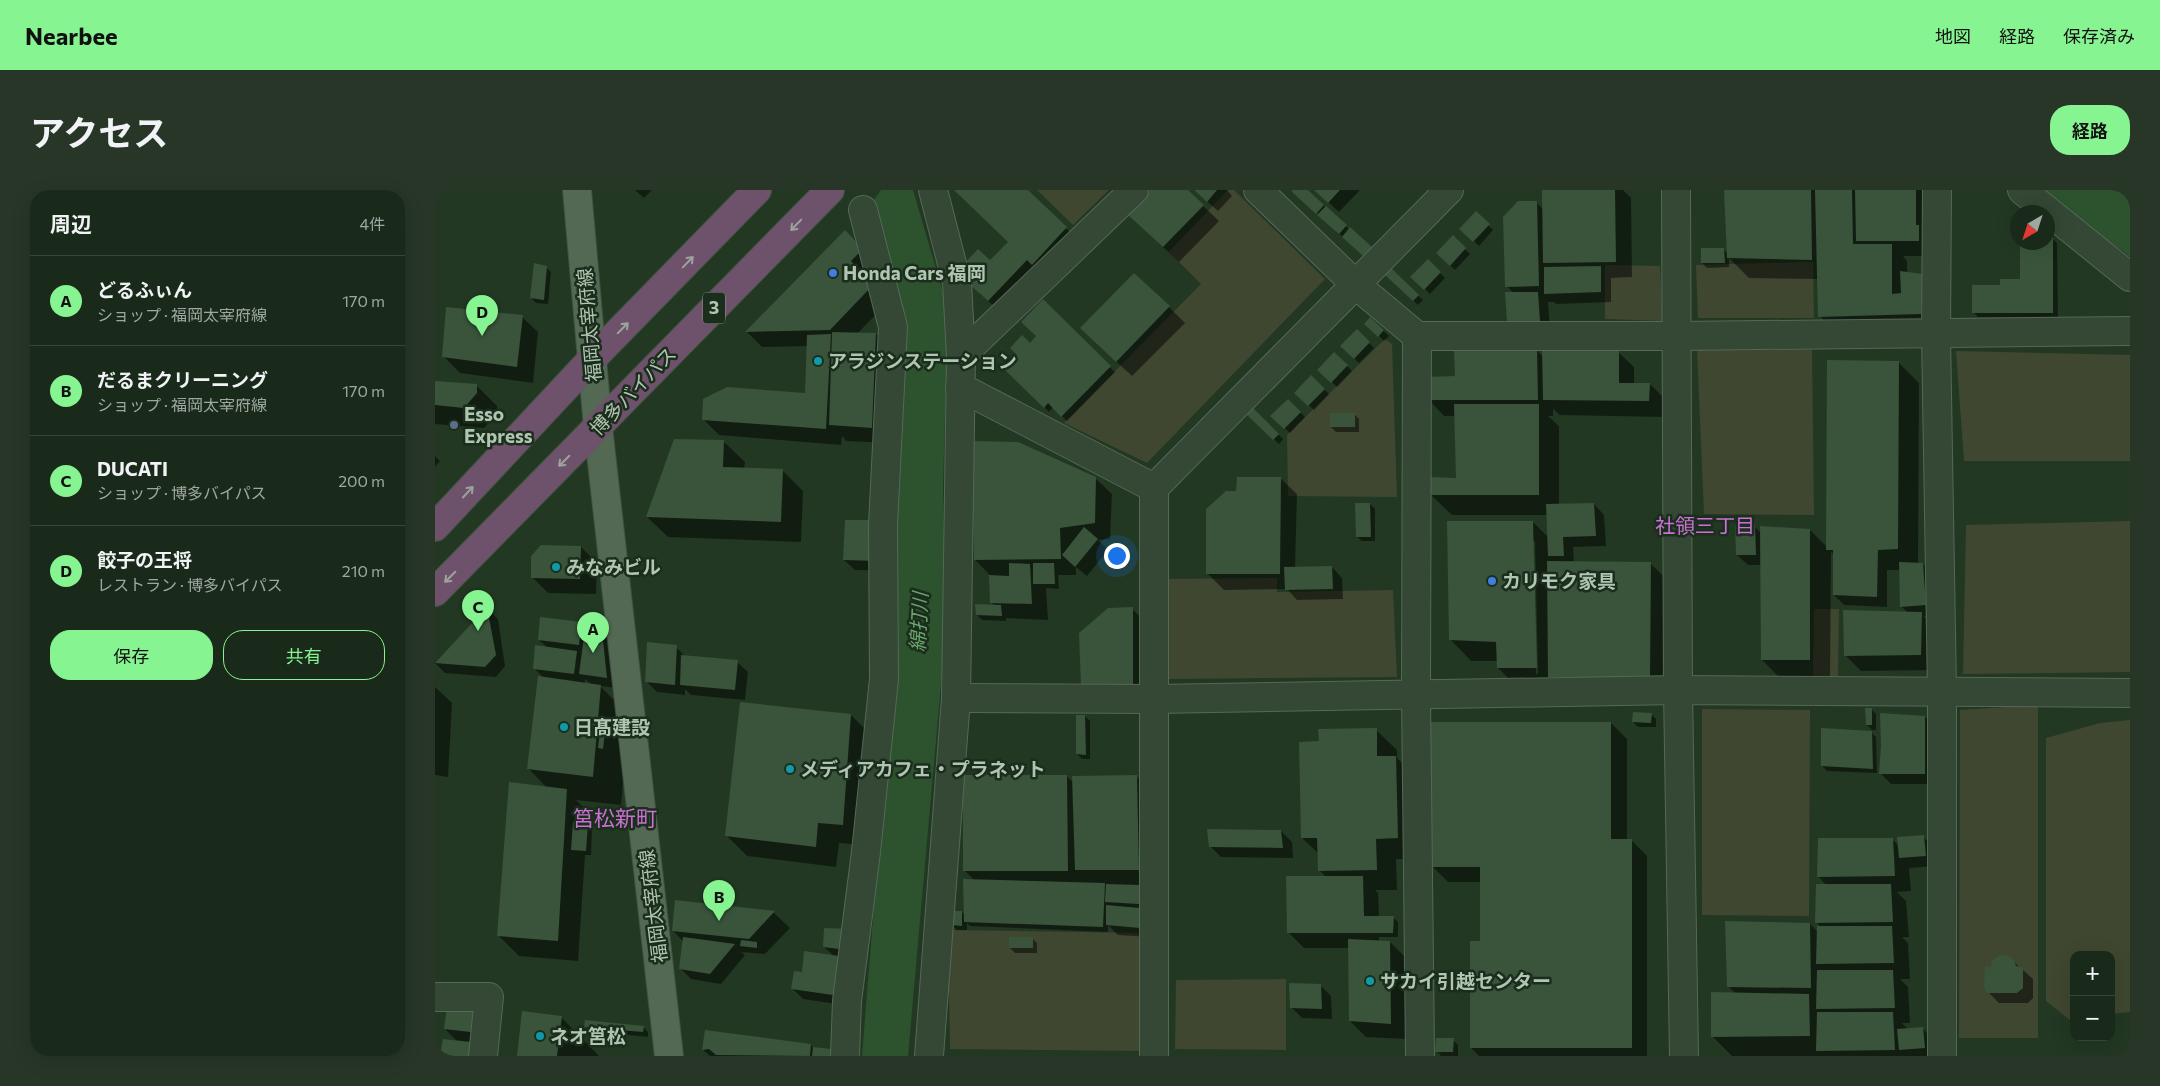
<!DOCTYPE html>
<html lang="ja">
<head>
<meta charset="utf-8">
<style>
  body { margin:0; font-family:Commissioner,"Noto Sans JP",sans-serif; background:#273627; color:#f1f3f6 }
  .controls { position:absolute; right:15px; bottom:15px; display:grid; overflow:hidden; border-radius:10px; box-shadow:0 5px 20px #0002 }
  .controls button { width:45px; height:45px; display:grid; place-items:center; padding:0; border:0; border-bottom:1px solid #384639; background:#1a2a1a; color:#f1f3f6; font:25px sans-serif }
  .compass { position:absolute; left:1575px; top:15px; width:45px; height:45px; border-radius:50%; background:#1a2a1a; box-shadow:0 5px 20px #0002; rotate:219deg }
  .you { position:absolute; left:681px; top:365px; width:18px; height:18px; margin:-12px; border:4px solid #fff; border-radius:50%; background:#1a73e8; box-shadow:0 0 0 8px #1a73e833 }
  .badge { display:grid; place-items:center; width:32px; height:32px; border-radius:50%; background:#86f490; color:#111; font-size:16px; font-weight:700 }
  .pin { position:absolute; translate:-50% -41px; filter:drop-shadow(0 1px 2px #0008) }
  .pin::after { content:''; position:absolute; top:26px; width:18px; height:15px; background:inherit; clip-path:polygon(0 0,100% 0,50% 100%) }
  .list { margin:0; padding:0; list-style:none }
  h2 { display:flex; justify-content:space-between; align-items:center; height:65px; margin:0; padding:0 20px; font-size:21px }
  h2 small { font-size:16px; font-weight:400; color:#9fa7a2 }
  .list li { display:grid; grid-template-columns:32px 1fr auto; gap:15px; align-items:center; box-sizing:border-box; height:90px; padding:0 20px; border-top:1px solid #384639 }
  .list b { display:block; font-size:19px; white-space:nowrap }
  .list p { margin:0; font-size:16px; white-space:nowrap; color:#9fa7a2 }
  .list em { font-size:16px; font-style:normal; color:#9fa7a2 }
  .actions { display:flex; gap:10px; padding:15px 20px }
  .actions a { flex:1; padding:11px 0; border:1px solid #86f490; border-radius:20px; text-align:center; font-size:18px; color:#86f490 }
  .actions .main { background:#86f490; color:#111 }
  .map { position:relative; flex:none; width:1695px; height:866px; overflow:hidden; border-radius:20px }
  header { display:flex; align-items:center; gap:30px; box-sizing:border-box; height:70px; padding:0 25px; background:#86f490; color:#111 }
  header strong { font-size:24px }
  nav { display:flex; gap:28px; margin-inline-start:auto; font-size:18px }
  .intro { display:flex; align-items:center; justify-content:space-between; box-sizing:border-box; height:120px; padding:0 30px }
  h1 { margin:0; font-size:35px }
  .button { padding:12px 22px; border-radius:20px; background:#86f490; color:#111; font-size:18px; font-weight:700 }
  main { display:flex; gap:30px; padding:0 30px }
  aside { flex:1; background:#1a2a1a; border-radius:20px; box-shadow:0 5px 20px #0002 }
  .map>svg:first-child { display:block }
</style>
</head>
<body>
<header>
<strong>Nearbee</strong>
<nav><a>地図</a><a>経路</a><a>保存済み</a></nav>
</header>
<div class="intro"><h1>アクセス</h1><a class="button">経路</a></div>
<main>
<aside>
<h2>周辺<small>4件</small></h2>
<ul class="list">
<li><span class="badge">A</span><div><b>どるふぃん</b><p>ショップ · 福岡太宰府線</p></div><em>170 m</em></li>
<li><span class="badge">B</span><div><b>だるまクリーニング</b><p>ショップ · 福岡太宰府線</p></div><em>170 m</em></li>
<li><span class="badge">C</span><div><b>DUCATI</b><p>ショップ · 博多バイパス</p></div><em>200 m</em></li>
<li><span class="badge">D</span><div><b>餃子の王将</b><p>レストラン · 博多バイパス</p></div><em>210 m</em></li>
</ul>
<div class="actions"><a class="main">保存</a><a>共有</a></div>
</aside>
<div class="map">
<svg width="1695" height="866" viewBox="0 0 1695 866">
  <rect width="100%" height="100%" fill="#223823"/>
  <g fill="#3f4730">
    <path d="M602,0H674L638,35Z"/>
    <path d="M793,0H799L890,89L712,273L629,233L766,94L734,62Z"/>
    <path d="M1378,72L1379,128H1263L1261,75Z"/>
    <path d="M1170,75L1225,76L1228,131L1170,129Z"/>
    <path d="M950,149L957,154L962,307L853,306L852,245Z"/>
    <path d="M1262,160H1377L1379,325L1269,324Z"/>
    <path d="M1521,161L1695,165V271H1529Z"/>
    <path d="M1695,331V482L1528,484L1531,335Z"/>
    <path d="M842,388V402L958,400L962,487L734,489L728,389Z"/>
    <path d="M1379,419H1404L1403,486H1378Z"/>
    <path d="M1603,515V848H1524L1525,520Z"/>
    <path d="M1267,519L1375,520L1374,726L1267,725Z"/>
    <path d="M1695,530V822L1676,824V765H1639V830H1635L1611,811V548L1665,533Z"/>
    <path d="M513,740L707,743L710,861L515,859Z"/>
    <path d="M851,789V860L740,859L741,790Z"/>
  </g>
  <g fill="#2c522e">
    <path d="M446,0H478L513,119L508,297L511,438L473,866H427L463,417L460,281L433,18Z"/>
    <path d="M1601,0H1695V67L1688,61Z"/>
  </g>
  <g fill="#0007" fill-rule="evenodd">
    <path d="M200,0H217L209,8Z"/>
    <path d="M521,0H592L652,59L565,121L545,104L555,72L574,52Z"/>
    <path d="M717,0H751L784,31L744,72L709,39Z"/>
    <path d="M759,0H792L797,6L783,21Z"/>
    <path d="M859,0H872L940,63L933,70L858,1Z"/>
    <path d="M880,0H925L904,22Z"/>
    <path d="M1108,0H1188L1196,8L1197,87L1176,88V112L1121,114L1119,112H1113L1115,141H1084L1073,131L1078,103L1072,96L1101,12L1108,19Z"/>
    <path d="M1288,0H1496L1499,66H1468L1472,71V83L1487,85L1502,139L1405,147L1385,126L1384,89L1314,88L1294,68V77L1272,78L1267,73L1288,59L1293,64L1290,2Z"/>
    <path d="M1041,23L1058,40L1044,56L1026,39Z"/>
    <path d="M410,42L443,75L454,111L422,144H441L456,160L452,253L411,251L407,246L406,255L284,245L268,229L371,204L373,156L327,157L312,142Z"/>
    <path d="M1018,47L1035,64L1020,80L1002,63Z"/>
    <path d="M1617,48L1622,53L1623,127H1543L1538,122L1567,97L1586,90Z"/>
    <path d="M993,71L1010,88L995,104L977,87Z"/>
    <path d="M111,77L116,82L113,114L101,113L96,108Z"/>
    <path d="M955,79L988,110L983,115L951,84Z"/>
    <path d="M608,111L680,182L632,231L618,217L614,222L571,179L603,146Z"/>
    <path d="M734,117L750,133L697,186L662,154Z"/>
    <path d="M87,127L103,142L98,193L25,183L9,167Z"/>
    <path d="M935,128L954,146L949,151L931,133Z"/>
    <path d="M922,141L939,158L924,173L906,156Z"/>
    <path d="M1102,160L1108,167L1183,162L1199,177V194H1215L1231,210L1229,227L1125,225L1118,219V226H1113L1124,236V315L1159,314L1169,325L1171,356L1138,357L1139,373H1215L1231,389L1230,502L1084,499L1063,478V471H1036L1016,450L1098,332L1114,348L1113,325H1017L996,305L1023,289L1021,226H1009L994,210L1021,187ZM1098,351H1100L1103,484H1101Z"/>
    <path d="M899,164L917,181L902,197L884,180Z"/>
    <path d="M1463,172L1484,193L1483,374H1488L1498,385L1501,426H1489L1502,440L1501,480L1426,481L1410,465L1473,423L1466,416V380H1452V417L1409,415L1399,405V365L1396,362L1395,490H1347L1327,470V375H1313L1302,365L1319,336L1326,343L1375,340L1393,358Z"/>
    <path d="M876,187L894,204L879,220L861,203Z"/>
    <path d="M0,192L41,195L62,216V224L49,238L0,234Z"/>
    <path d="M853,210L870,227L855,243L837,226Z"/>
    <path d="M816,218L848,249L844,254L811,223Z"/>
    <path d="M919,224L924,229V242H901L896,237Z"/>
    <path d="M289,252L310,272L309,279L347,280L368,301L366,352L233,347L212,327Z"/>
    <path d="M0,266L5,271L0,277Z"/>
    <path d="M661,289L677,304L675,349L663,350L673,360L652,386L641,377V385H623L624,399L611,398L613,430L571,428V431L547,430L542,425L560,416L556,412L555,385L540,370Z"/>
    <path d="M846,289L862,304L860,378L897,377L907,388L908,409L862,410L852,399L789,400L773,384L802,303Z"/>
    <path d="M935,314L940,319V351H927L922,347Z"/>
    <path d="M411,331L454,381L420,380L409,370Z"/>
    <path d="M146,357L162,373L161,404L113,403L97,387Z"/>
    <path d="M52,419L63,429L70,476L61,487L10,483L0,473Z"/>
    <path d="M697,419L713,434V510H663Z"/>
    <path d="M146,433L154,441L166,443L177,453L182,498L165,496L194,525L186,615L141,610L152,621V634L157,639L156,665H150L143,771L84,766L63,745L112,598L93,578L110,489L99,478L113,458L104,450ZM150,489L157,495L150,494Z"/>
    <path d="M241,457L251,467L302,472L313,482L310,510L256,505L250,499V505L222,502L211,491Z"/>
    <path d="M0,497L17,513L13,587L0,585Z"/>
    <path d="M1436,519L1441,524V540H1437L1432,535Z"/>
    <path d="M1216,524L1221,529V537H1203L1198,532Z"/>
    <path d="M416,525L437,546L428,655L404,653L401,677L312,666L291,645Z"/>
    <path d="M650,526L655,531V569H647L642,564Z"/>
    <path d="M1490,527L1500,538V594H1456L1445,583L1447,556Z"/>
    <path d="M1176,533L1192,549V650H1196L1212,666V866H1044L1036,858L1048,753L1046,692H1013L997,676Z"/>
    <path d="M941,540L962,560V568L981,587L983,669H961L962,700H940L943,703L944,727H958L963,732V747H944V752H955L971,768V849L931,847L915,831L914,758H869L853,742L891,687L884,680V664L867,648L885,552Z"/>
    <path d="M1436,542L1441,547L1442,583L1392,581L1387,576Z"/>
    <path d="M631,586L639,593L701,586L717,602L719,695H702L714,707L715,747L683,745L673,735V742L535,736L532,733V740H522L517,735L527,722L530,725L540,691L530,681Z"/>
    <path d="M846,641L857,652L858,668L786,667L775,656Z"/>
    <path d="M1488,647L1499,657L1501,676L1474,678L1476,701L1462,702L1471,711L1474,747H1467L1473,753L1475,789H1465L1473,797L1475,833H1467L1473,839H1488L1498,849L1500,866H1297L1277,846L1301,804L1293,796L1375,734L1383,742L1386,737L1381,732L1392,696L1383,686L1458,650L1464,656Z"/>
    <path d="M241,711L339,723L355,738L330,764L306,762L310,765L286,794L256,789L245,778L249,752L238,741Z"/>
    <path d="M413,740L415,816L368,809L357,798L368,784L399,766L389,757Z"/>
    <path d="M597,748L602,753V763H580L575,758Z"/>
    <path d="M1578,771L1598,789V808L1593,813H1564L1553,802L1557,779Z"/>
    <path d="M885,795L896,806L897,829L867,828L856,817Z"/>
    <path d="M89,822L127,828L164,866H83Z"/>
    <path d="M46,823L54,866H6L23,852L10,839Z"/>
    <path d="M150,836L208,837L213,842V847L155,841Z"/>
    <path d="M271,842L376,855L378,858L408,866H275L268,860Z"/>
    <path d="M1018,850L1023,855V866H1006L1002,861Z"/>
  </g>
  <g fill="#39543a">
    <path d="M519,0H593L632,37L597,75L592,70L553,111L533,93L539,87L527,76L543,59L555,70L573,52Z"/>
    <path d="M715,0H753L769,15L728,57L692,24Z"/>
    <path d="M759,0H782L772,12Z"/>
    <path d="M858,0H873L889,15L881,24L856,1Z"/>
    <path d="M879,0H905L893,13Z"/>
    <path d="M1107,0H1180L1181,72L1108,73Z"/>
    <path d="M1289,0H1376L1377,70L1292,68Z"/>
    <path d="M1380,0H1417L1418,54H1457V104L1466,103L1465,81L1488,84L1486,124L1383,127Z"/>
    <path d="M1420,0H1481V35H1484V51H1421Z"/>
    <path d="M1083,11H1102L1104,96L1070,97L1068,27Z"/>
    <path d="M891,16L912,35L904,44L882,25Z"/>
    <path d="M1041,21L1055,34L1038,52L1024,39Z"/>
    <path d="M915,37L937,57L928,66L907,47Z"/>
    <path d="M410,40L428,59L416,71L439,94L395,140L310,142Z"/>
    <path d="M1018,45L1031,58L1015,76L1001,63Z"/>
    <path d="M1612,47H1618V123H1537V95H1565V89H1585V52H1612Z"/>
    <path d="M1266,58H1289L1290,73H1266Z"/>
    <path d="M993,69L1006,82L989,100L975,87Z"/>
    <path d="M99,73L112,76L109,110L95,108Z"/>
    <path d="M1166,76V102L1109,104V77Z"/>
    <path d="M955,77L984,105L978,111L949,84Z"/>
    <path d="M699,83L735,116L681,172L645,138Z"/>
    <path d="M1070,102H1103L1105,131H1072Z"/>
    <path d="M608,109L676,176L626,227L613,213L609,218L569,179L582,165L575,158L587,145L595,153L601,146L586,132Z"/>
    <path d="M11,117L88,125L82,177L7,167Z"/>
    <path d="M935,127L949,140L943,147L929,134Z"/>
    <path d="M922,139L935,152L919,169L905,156Z"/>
    <path d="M397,142L441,143L437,238L394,235Z"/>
    <path d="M396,144L391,239L267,230L268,209L292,197L370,203L372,145Z"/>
    <path d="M1102,159L1103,210H992V187L1020,186L1019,160Z"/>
    <path d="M1107,159L1184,160V193H1215L1214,211L1108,210Z"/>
    <path d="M899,162L913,175L896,193L882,180Z"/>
    <path d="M1392,170L1464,171L1463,359L1443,360L1442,407L1398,405V360H1391Z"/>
    <path d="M876,185L890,199L873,216L859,203Z"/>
    <path d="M0,191L42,194V203L29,218L0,215Z"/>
    <path d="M853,209L866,222L849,239L835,226Z"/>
    <path d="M1019,214H1104V305H995L994,287L1021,288Z"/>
    <path d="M816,216L844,244L838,250L810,223Z"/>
    <rect x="895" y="223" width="25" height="14"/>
    <path d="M239,249L289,250L288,277L348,279L346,332L211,327Z"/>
    <path d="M537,251L583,252L661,287L660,333L625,338L626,369L539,370Z"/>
    <path d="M802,287H846L845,384H771V319L791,301H801Z"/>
    <path d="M920,313H935L936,347H921Z"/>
    <path d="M1159,313L1161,346L1128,347L1129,366H1113L1111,314Z"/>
    <path d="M410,330H445L444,371L408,370Z"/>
    <path d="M1012,331H1098L1102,478H1062L1061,452L1014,450Z"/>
    <path d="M1300,335H1320L1321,365H1301Z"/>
    <path d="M1325,336L1375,339V470H1326Z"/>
    <path d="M649,337L663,349L640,377L627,365Z"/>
    <path d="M106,355L146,356L145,389L96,388V366Z"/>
    <path d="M1112,371L1216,372L1215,487H1113Z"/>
    <path d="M1464,372L1488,373L1491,415L1465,417Z"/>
    <path d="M574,373L595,374L597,414L555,413L554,385L574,386Z"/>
    <path d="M598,373H619L620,394H598Z"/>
    <path d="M897,376L898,399L850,400L849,377Z"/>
    <path d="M540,414L566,415L567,426L541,425Z"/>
    <path d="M52,417L61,465L50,477L0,473Z"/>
    <path d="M698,417V495H646L644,443L673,418Z"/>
    <path d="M1408,420L1487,422L1486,465L1409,466Z"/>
    <path d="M105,427L147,432L144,455L103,450Z"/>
    <path d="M150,439L167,441L172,488L144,484Z"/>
    <path d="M212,452L242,455L240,495L210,492Z"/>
    <path d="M100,455L142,461L139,484L98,479Z"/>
    <path d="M246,465L303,470L300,500L245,495Z"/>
    <path d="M103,486L166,495L158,587L92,579Z"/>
    <path d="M305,512L416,524L408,635L383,633L381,657L290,646Z"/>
    <path d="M1430,518H1437V535H1431Z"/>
    <path d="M1198,522L1217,523L1216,533L1197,532Z"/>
    <path d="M1445,523L1490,526V584H1444L1446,556Z"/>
    <path d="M641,525H650L651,565L641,564Z"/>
    <path d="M166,532H171L168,559L163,558Z"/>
    <path d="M995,532H1176V649H1197V858H1035V751H1045V677H996Z"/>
    <path d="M942,538V566H961L963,648L941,649L942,680L883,681L882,648H866L864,552L884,551L883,539Z"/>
    <path d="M1386,538L1437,541L1438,579L1386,576Z"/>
    <path d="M528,585H632L633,681H528Z"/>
    <path d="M702,585L704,680H640L637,586Z"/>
    <path d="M74,592L132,599L123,751L62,746Z"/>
    <path d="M138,632L153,633L151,661L136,660Z"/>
    <path d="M772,639L846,640L848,658L774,657Z"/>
    <path d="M1489,645L1491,666L1464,668L1462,647Z"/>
    <path d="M1383,648H1458L1460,686L1382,687Z"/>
    <path d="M851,686H928L929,726H959L958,743H852Z"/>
    <path d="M528,689L670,693L668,737L529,732Z"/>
    <path d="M671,694L704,695V714L670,712Z"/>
    <path d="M1381,694H1456L1458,732L1380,733Z"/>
    <path d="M240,710L340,721L314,749L237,741Z"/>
    <path d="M671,715L705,718V738L671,735Z"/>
    <path d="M516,721H527V736L516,735Z"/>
    <path d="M1290,731L1375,733L1376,798L1292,797Z"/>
    <path d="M1382,736H1457L1459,773L1381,774Z"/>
    <path d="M389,738L414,739L412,760L388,757Z"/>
    <path d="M248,747L300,754L275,784L244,779Z"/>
    <rect x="574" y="747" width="24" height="11"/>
    <path d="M913,749L955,751L956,834L914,831Z"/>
    <path d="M306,750L322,752V758L305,756Z"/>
    <path d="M369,761L411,767L405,806L356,799L359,781L367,782Z"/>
    <path d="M1572,765L1579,770L1581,776L1588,777V798L1582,803H1552L1549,797L1550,776L1556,777L1557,771L1563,766Z"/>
    <path d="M1382,780H1458L1460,818L1381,819Z"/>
    <path d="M854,793L886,794L887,819L855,818Z"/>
    <path d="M1276,802L1374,804L1375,846L1276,847Z"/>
    <path d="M12,817L47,821L44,843L9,839Z"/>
    <path d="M87,821L127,826L122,866H82Z"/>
    <path d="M1382,822H1458L1460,860L1381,861Z"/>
    <path d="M150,830L209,836L208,842L149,837Z"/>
    <path d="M1488,837L1490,858L1464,860L1462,839Z"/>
    <path d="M270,840L376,854L375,866L281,865L274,859L267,860Z"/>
    <path d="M1001,848H1019L1018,862H1000Z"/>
    <path d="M8,849L45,853L42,866H5Z"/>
    <path d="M378,857L404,860L403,866H377Z"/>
  </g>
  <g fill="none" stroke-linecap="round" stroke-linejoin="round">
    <defs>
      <g id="minor">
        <path d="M823,0L920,94L982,146L981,504L985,866"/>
        <path d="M1241,0L1243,500L1249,866"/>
        <path d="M1502,0L1501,144L1507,502V866"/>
        <path d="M1587,0L1695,87"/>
        <path d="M982,146H1243L1695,141"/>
        <path d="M526,166L699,0"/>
        <path d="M525,197L719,298"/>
        <path d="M521,508L719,509L1243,500L1695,503"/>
        <path d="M0,807H54L48,866"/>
        <path d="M410,866L412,811L431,662L449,489L448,335L458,137L428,20"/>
        <path d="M494,866L521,508L526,166L522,93L498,0"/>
        <path d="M719,866V298L1014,0"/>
      </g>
      <path id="major" d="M142,0L163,237L234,866"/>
      <g id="highway">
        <path d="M0,337L157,169L322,0"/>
        <path d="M0,402L395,0"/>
      </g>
    </defs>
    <use href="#minor" stroke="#556957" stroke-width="30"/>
    <use href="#major" stroke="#3e5240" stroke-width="30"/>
    <use href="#highway" stroke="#405342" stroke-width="30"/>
    <use href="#minor" stroke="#354836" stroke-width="28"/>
    <use href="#major" stroke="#536954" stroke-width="28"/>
    <use href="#highway" stroke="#6e526c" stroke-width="28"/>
  </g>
  <defs><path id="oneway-shaft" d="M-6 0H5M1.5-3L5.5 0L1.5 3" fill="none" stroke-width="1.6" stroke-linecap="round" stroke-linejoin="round" transform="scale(1.25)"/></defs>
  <g stroke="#9ca29d">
    <use href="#oneway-shaft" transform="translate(361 35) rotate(134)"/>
    <use href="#oneway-shaft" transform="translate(253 72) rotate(-46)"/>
    <use href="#oneway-shaft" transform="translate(188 138) rotate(-45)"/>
    <use href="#oneway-shaft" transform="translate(129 271) rotate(135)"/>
    <use href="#oneway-shaft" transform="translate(33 302) rotate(-47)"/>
    <use href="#oneway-shaft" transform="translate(15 387) rotate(135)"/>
  </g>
  <g fill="#3f7fe0" stroke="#1b2d1c" stroke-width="2">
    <circle cx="398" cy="83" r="5"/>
    <circle cx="1057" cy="391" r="5"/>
  </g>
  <g fill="#0f9aa8" stroke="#1b2d1c" stroke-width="2">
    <circle cx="383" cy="171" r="5"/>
    <circle cx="121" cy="377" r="5"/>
    <circle cx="129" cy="537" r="5"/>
    <circle cx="355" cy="579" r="5"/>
    <circle cx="935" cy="791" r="5"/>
    <circle cx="105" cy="846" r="5"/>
  </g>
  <circle fill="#5c6f8a" stroke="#1b2d1c" stroke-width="2" cx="19" cy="235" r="5"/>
  <g text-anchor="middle" stroke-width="5" stroke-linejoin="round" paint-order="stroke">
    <rect fill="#1b2d1c" stroke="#839785" stroke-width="1" x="268" y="102.5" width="22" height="31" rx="4"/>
    <g font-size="18" font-weight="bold" fill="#b0c5b2">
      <text x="279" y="124">3</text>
    </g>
    <g font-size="19" font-weight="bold" fill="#b0c5b2" stroke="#1b2d1c" text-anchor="start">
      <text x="408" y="90">Honda Cars 福岡</text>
      <text x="393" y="178">アラジンステーション</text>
      <text x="29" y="231">Esso<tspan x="29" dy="22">Express</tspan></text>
      <text x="131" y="384">みなみビル</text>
      <text x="1067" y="398">カリモク家具</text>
      <text x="139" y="544">日髙建設</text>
      <text x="365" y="586">メディアカフェ・プラネット</text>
      <text x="945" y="798">サカイ引越センター</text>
      <text x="115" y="853">ネオ筥松</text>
    </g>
    <g font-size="19" fill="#b0c5b2" stroke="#1b2d1c">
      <text transform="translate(154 135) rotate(-95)" y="7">福岡太宰府線</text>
      <text transform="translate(198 201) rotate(-46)" y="7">博多バイパス</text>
      <text transform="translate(218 716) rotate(-97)" y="7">福岡太宰府線</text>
    </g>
    <g font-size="20" fill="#cc70d5" stroke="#1b2d1c">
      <text x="1270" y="343">社領三丁目</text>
    </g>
    <g font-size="20" font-style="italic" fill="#6aa36c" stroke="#1b2d1c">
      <text transform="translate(484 432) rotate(-87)" y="7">綿打川</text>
    </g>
    <g font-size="21" fill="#cc70d5" stroke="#1b2d1c">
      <text x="180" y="636">筥松新町</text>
    </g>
  </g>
</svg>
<div class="controls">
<button>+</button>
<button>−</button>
</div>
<svg class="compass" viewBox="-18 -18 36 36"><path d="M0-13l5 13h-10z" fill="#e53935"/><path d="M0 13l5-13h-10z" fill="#9fa7a2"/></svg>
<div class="you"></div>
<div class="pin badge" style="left:158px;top:463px">A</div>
<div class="pin badge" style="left:284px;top:731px">B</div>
<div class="pin badge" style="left:43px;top:441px">C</div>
<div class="pin badge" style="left:47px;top:146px">D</div>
</div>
</main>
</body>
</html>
